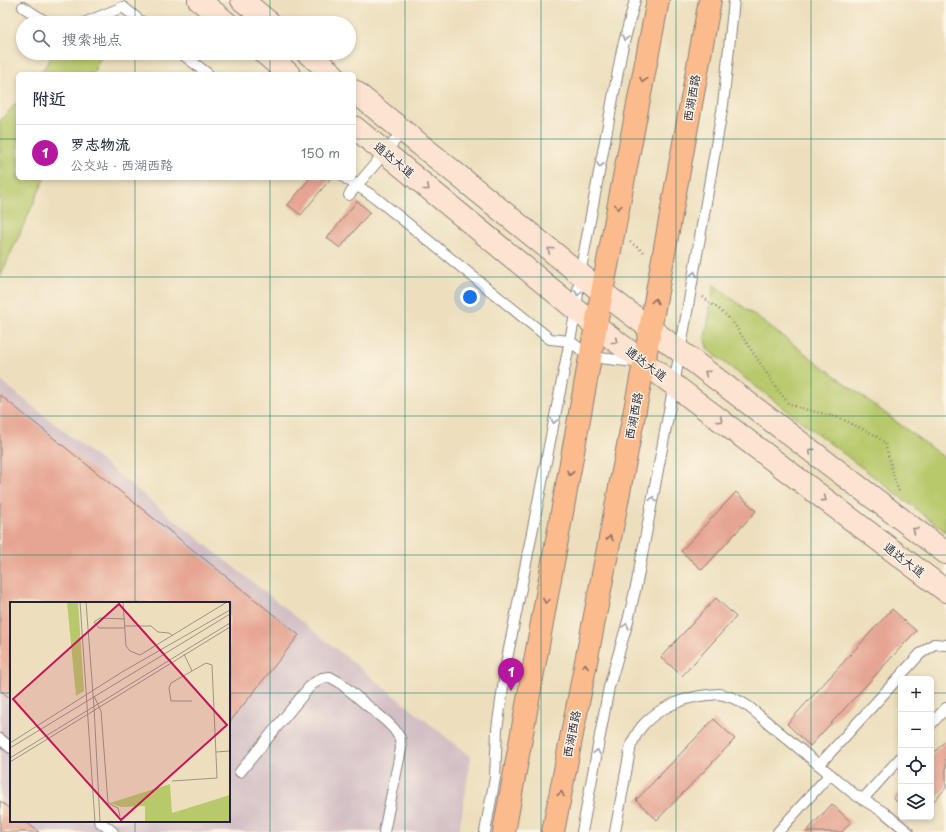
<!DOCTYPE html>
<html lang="zh">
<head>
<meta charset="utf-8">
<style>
  body { margin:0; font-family:"Playpen Sans","LXGW WenKai TC",sans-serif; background:#f6f6f7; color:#1f2937 }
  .controls { position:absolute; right:12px; bottom:12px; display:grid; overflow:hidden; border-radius:6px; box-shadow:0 2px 6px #0003 }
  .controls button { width:36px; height:36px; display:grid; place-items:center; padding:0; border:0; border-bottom:1px solid #e0e1e3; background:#fff; color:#1f2937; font:20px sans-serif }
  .you { position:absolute; left:470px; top:297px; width:14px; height:14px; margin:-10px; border:3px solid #fff; border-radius:50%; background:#1a73e8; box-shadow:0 0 0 6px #1a73e833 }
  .badge { display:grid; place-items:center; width:26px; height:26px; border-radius:50%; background:#b5179e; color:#fff; font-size:13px; font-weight:700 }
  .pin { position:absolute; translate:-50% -33px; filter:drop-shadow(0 1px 2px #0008) }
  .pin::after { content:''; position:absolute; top:21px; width:14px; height:12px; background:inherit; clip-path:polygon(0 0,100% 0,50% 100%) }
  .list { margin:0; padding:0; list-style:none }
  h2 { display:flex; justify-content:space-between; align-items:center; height:52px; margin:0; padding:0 16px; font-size:17px }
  h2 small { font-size:13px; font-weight:400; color:#747a83 }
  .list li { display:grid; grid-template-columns:26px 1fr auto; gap:12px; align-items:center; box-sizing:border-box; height:56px; padding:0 16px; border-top:1px solid #e0e1e3 }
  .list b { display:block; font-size:15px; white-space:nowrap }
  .list p { margin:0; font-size:13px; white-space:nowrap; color:#747a83 }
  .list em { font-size:13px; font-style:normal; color:#747a83 }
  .icon { flex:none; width:22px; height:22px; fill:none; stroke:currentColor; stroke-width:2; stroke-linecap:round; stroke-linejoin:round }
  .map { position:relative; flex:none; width:946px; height:832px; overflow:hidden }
  .search { position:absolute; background:#fff; box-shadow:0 2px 6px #0003; left:16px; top:16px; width:340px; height:44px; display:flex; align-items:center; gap:10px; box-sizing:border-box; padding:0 14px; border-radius:22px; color:#747a83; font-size:15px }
  .panel { position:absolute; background:#fff; box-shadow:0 2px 6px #0003; left:16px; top:72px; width:340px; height:108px; border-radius:6px }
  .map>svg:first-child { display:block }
</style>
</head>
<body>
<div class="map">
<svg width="946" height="832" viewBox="0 0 946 832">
  <rect width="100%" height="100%" fill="#fcf5e5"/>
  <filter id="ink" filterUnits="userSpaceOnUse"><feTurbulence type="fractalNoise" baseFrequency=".025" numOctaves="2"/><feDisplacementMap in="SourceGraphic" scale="8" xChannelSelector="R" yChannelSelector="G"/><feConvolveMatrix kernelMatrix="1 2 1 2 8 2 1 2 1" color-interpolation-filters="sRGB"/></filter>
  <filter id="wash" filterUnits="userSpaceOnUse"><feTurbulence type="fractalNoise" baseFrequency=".012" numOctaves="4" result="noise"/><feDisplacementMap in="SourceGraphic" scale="16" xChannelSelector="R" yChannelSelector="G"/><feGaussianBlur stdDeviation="0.9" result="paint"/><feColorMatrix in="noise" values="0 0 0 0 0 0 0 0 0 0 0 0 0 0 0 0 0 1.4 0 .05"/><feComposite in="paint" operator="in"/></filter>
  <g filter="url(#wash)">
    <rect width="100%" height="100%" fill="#eddfbd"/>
    <path fill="#d2bec4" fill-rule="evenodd" d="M0,380L471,757L459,832H0ZM11,603H229V821H11Z"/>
    <g fill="#b8c96c" stroke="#6d7654">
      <path d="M54,53H102L93,74H40Z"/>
      <path d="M18,101V178H45L0,277V121Z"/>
      <path d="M714,285L946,459V532L708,350L705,340Z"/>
    </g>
    <g id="blocks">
      <g fill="#e6a492">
        <path d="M310,178H329L330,179L301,215L288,205Z"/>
        <path d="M357,201L370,212L340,248L327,238Z"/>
        <path d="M0,395L299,635L229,723V603H11V699L0,690Z"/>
        <path d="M736,492L756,511L702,570L681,551Z"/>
        <path d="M716,598L736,617L682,676L661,657Z"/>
        <path d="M892,609L916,631L810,746L787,724Z"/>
        <path d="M714,719L735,739L657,820L636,800Z"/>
        <path d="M946,740V788L931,804V756Z"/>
        <path d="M901,789V806L893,798Z"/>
        <path d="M0,801L11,810V821H25L39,832H0Z"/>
        <path d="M832,804L851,822L842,832H806Z"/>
      </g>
    </g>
  </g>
  <g filter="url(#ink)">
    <use href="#blocks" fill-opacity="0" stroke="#88807c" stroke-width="1"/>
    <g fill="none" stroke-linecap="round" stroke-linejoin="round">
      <defs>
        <g id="service">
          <path d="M23,7L48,23"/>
          <path d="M84,23L123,7L143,23"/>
          <path d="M181,53L208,74"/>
          <path d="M345,178L376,198L550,339L570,341L590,357L636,362"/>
          <path d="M349,195L403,131"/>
          <path d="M931,724L946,708"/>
          <path d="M0,739L11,748"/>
          <path d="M819,765L920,654L934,644L946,645"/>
          <path d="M240,772L311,685L322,678L330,677L339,682L386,721L394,729L400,738L401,749L384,832"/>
          <path d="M863,799L901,757"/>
          <path d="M99,821L113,832"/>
          <path d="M485,832L495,778L497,729L507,659L576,310L580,274L622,50L635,0"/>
          <path d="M582,832L609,687L628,621L637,582L680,352L723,105L734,0"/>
          <path d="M615,832L631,745C635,737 638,730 644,724C660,707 685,697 708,695C711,695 715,694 718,694C729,695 740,701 749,707L854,794L885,813L908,832"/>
          <path d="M778,832L830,774"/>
        </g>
        <g id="secondary">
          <path d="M199,0L227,23"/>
          <path d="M242,0L270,23"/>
          <path d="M264,53L289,74"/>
          <path d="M307,53L333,74"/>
          <path d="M354,91L602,292L946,553"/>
          <path d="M354,127L596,326L946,591"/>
        </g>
        <g id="primary">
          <path d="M504,832L602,292L658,0"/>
          <path d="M553,832L644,363L710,0"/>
        </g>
      </defs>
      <use href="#service" stroke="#88807c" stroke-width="12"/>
      <use href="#secondary" stroke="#88807c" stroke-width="24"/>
      <use href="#primary" stroke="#88807c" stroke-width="24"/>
      <g stroke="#88807c" stroke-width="2.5" stroke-dasharray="1 3" stroke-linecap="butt">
        <path d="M630,242L645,253"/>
        <path d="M703,297L721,311L732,321L778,390L788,403L800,408L840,418L875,435L885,443L894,477L899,492"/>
      </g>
      <use href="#service" stroke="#fff" stroke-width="10"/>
      <use href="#secondary" stroke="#fde4d1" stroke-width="22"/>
      <use href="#primary" stroke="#fbbb8c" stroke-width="22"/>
    </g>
    <defs><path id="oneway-chevron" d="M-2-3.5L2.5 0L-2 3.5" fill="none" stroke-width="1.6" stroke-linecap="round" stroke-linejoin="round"/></defs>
    <g stroke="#9c9ca7">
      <use href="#oneway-chevron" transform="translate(625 38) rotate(105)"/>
      <use href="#oneway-chevron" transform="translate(600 165) rotate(101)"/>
      <use href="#oneway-chevron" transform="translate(694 274) rotate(-80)"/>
      <use href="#oneway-chevron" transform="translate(578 293) rotate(95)"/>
      <use href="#oneway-chevron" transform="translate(554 421) rotate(101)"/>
      <use href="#oneway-chevron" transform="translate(653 499) rotate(-80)"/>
      <use href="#oneway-chevron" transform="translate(626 626) rotate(-74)"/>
      <use href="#oneway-chevron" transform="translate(597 752) rotate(-79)"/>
    </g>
    <g stroke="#8e6e64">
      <use href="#oneway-chevron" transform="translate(643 80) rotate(101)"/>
      <use href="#oneway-chevron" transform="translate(618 207) rotate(101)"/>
      <use href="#oneway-chevron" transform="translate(655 301) rotate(-80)"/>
      <use href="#oneway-chevron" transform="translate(570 473) rotate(100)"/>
      <use href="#oneway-chevron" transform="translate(610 538) rotate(-79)"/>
      <use href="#oneway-chevron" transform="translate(546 601) rotate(100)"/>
      <use href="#oneway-chevron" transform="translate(585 666) rotate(-79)"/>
      <use href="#oneway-chevron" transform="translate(561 794) rotate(-79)"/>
    </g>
    <g stroke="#9a8d8e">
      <use href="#oneway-chevron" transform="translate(427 188) rotate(39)"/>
      <use href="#oneway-chevron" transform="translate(550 250) rotate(-141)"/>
      <use href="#oneway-chevron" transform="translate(615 341) rotate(38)"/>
      <use href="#oneway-chevron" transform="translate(707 373) rotate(-143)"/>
      <use href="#oneway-chevron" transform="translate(720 420) rotate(37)"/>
      <use href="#oneway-chevron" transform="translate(811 451) rotate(-143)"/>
      <use href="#oneway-chevron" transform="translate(824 499) rotate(37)"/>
      <use href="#oneway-chevron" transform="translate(915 530) rotate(-143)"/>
    </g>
  </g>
  <path fill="none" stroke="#0f766e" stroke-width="1" stroke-opacity="0.55" d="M135,0V23M270,0V23M405,0V832M541,0V832M676,0V832M811,0V832M135,53V74M270,53V74M0,139H18M354,139H946M135,178V603M270,178V832M0,277H946M0,416H946M0,555H946M0,693H11M229,693H901M931,693H946M135,821V832"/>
  <g text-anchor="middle" stroke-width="3" stroke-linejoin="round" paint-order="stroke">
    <g font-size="12" fill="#22223b" stroke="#fcf5e5">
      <text transform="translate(692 98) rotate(-80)" y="4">西湖西路</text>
      <text transform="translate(394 160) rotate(39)" y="4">通达大道</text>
      <text transform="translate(646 364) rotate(37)" y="4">通达大道</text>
      <text transform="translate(634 416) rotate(-79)" y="4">西湖西路</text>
      <text transform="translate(904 560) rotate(37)" y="4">通达大道</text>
      <text transform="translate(572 734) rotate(-79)" y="4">西湖西路</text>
    </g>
  </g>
  <g transform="translate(10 602)">
    <rect width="220" height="220" fill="#eddfbd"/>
    <path d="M57,0H68L74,89L66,94ZM160,182L162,211L220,193V220H132L135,219V204L111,205L100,201Z" fill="#b8c96c"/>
    <path fill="none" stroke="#9c9389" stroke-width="1" d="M70,0L85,220M76,0L84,105L90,220M113,0L116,44L120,49L130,53L217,0M114,17L90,16L84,20L89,26H115M115,24H141L148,30L159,31L163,34M182,69L161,81L159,86L161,99H182M84,94L91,109L98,201L108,206L110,214M0,141L112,70L220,8M0,146L220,12M206,150L220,149M0,156L220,21M0,160L220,25M162,179L207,176L202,63L196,61L182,69L174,52"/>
    <path fill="#c2185b" fill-opacity="0.15" stroke="#c2185b" stroke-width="2" d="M109,2L217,123L111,218L3,97Z"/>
    <rect width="220" height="220" fill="none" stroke="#22223b" stroke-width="2"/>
  </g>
</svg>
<div class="controls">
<button>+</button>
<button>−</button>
<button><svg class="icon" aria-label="locate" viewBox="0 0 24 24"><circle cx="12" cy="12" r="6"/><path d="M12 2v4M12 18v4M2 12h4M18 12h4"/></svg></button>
<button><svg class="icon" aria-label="layers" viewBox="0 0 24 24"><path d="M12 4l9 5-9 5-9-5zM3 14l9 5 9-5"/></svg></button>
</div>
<div class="you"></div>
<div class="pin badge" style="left:511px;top:691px">1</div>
<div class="search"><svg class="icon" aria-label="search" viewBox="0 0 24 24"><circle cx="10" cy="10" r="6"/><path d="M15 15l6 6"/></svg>搜索地点</div>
<section class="panel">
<h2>附近<small></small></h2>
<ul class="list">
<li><span class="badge">1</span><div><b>罗志物流</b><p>公交站 · 西湖西路</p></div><em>150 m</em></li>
</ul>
</section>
</div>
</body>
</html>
